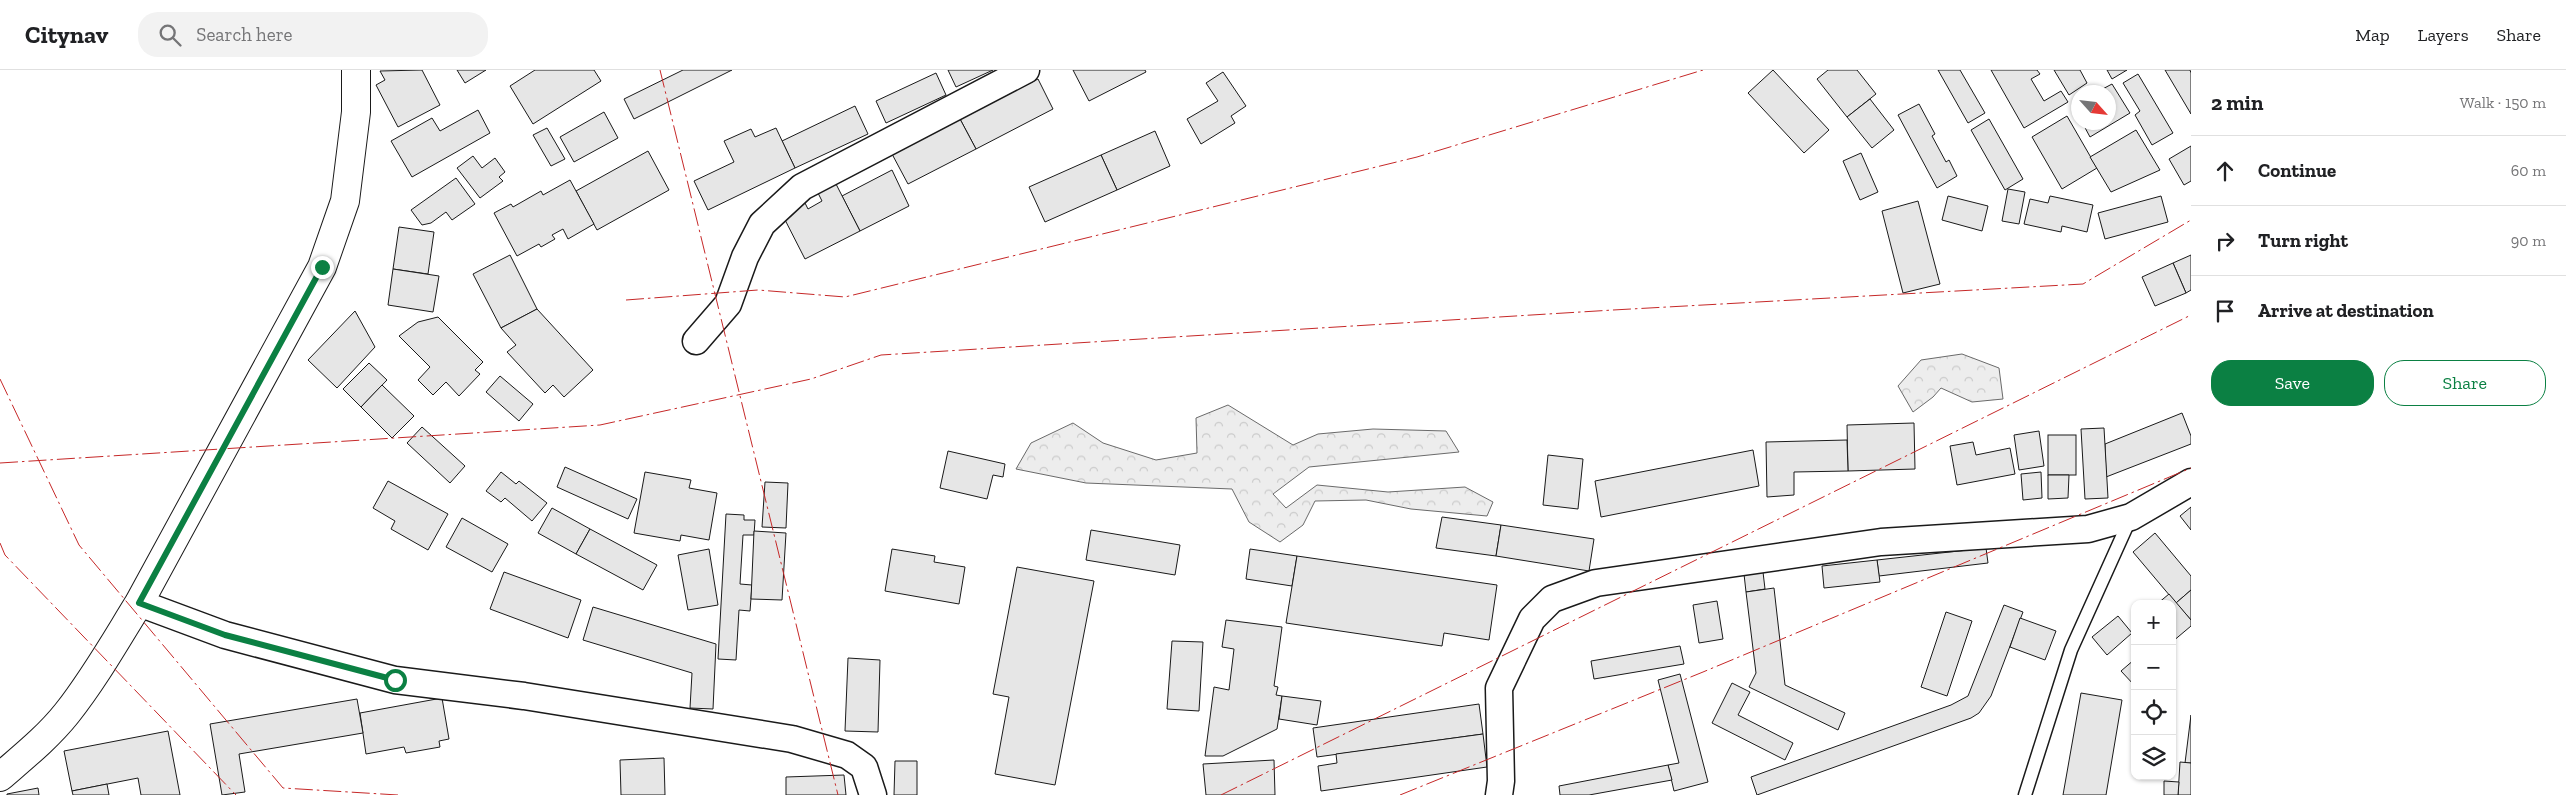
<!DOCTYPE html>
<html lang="en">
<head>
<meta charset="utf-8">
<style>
  body { margin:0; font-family:"Zilla Slab",serif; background:#f2f2f2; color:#202124 }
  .controls { position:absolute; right:15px; bottom:15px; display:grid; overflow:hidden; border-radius:10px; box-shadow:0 1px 4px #0004 }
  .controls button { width:45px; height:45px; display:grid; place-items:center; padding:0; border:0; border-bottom:1px solid #e0e0e0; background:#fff; color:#202124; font:25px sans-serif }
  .compass { position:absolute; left:2071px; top:15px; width:45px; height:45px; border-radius:50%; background:#fff; box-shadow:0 1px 4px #0004; rotate:117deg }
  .stop { position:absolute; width:15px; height:15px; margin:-11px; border:4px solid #0b8043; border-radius:50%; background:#fff }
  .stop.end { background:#0b8043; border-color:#fff; box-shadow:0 1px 5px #0008 }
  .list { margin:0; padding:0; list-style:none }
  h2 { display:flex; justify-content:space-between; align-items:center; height:65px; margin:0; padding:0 20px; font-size:21px }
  h2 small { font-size:16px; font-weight:400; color:#757577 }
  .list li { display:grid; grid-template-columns:32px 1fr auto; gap:15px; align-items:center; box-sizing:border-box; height:70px; padding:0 20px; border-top:1px solid #e0e0e0 }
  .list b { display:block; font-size:19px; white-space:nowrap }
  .list em { font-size:16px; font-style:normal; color:#757577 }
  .actions { display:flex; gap:10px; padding:15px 20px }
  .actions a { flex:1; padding:11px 0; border:1px solid #0b8043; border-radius:20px; text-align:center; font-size:18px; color:#0b8043 }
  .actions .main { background:#0b8043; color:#fff }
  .icon { flex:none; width:28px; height:28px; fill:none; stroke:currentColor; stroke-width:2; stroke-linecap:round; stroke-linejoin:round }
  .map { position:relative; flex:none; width:2191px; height:725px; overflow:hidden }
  header { display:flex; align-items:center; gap:30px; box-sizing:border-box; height:70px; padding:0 25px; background:#fff; border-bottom:1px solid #e0e0e0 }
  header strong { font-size:24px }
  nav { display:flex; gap:28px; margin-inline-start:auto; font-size:18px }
  .search { width:350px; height:45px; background:#f2f2f2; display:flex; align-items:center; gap:12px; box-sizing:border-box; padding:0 18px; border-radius:20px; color:#757577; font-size:19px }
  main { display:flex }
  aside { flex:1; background:#fff }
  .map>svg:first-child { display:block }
</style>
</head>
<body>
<header>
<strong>Citynav</strong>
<div class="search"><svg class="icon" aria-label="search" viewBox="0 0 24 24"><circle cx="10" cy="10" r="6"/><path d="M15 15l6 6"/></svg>Search here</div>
<nav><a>Map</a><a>Layers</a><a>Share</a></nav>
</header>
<main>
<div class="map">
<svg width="2191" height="725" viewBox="0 0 2191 725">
  <defs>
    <pattern id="forest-crowns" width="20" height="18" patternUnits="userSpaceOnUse" patternTransform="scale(1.25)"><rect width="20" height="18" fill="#ededed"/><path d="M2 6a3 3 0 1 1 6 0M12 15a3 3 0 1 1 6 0" fill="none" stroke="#cbcbcb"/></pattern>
  </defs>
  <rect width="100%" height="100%" fill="#fff"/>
  <g fill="url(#forest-crowns)" stroke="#6a6a6a">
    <path d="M1962,284L1999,298L2003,329L1972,332L1941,318L1933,327L1913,342L1898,316L1921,290Z"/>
    <path d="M1228,335L1293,375L1318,364L1373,359L1446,361L1459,382L1309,397L1273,424L1286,438L1317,415L1388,422L1465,417L1493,432L1487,446L1411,439L1366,430L1315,431L1303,455L1280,472L1249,452L1232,419L1086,413L1016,399L1031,373L1073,353L1103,373L1156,390L1197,383L1196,348Z"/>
  </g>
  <g fill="#e6e6e6" stroke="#1a1a1a">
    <path d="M422,0L440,35L398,57L376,15L385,10L380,1Z"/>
    <path d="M457,0H486L465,13Z"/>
    <path d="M535,0H594L601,11L533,54L510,16Z"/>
    <path d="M683,0H732L634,49L624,29Z"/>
    <path d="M948,0H993L956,17Z"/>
    <path d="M1073,0H1145L1146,2L1089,31Z"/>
    <path d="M1773,0L1829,60L1804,83L1748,23Z"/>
    <path d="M1828,0H1857L1876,24L1847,47L1817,9Z"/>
    <path d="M1938,0H1960L1985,43L1968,53Z"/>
    <path d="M1991,0H2037L2040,4L2031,9L2044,31L2061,21L2068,32L2024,58Z"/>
    <path d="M2054,0H2080L2087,13L2069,25Z"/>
    <path d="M2107,0H2127L2112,9Z"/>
    <path d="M2165,0H2190L2191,3V44Z"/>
    <path d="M1223,2L1246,36L1231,46L1235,53L1201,74L1187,49L1218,31L1206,13Z"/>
    <path d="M936,3L946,25L886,53L876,31Z"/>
    <path d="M2138,4L2173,63L2152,75L2135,45L2140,41L2123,13Z"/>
    <path d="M1038,9L1053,39L976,79L960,49Z"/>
    <path d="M2112,14L2130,43L2090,67L2082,52H2108V22H2097Z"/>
    <path d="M1870,29L1894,60L1872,78L1847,47Z"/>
    <path d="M1919,34L1935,64L1932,66L1946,92L1949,90L1957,106L1937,118L1898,45Z"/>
    <path d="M855,36L868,64L795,98L782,71Z"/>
    <path d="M478,40L490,63L412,107L391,71L432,48L440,61Z"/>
    <path d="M604,42L618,68L574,92L560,67Z"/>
    <path d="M2067,46L2097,98L2062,119L2032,67Z"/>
    <path d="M960,49L976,79L908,114L892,84Z"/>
    <path d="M1989,49L2023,109L2005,120L1971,60Z"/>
    <path d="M547,58L565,89L551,96L533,65Z"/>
    <path d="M776,58L795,98L708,140L694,111L734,92L724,71L751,59L755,67Z"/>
    <path d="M2136,60L2160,100L2111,122L2090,87Z"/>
    <path d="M1155,61L1170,96L1117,120L1101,85Z"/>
    <path d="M2191,76V111L2184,115L2169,89Z"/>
    <path d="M648,81L669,120L597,160L576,121Z"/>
    <path d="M1861,83L1878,122L1860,130L1843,91Z"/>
    <path d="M1101,85L1117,120L1045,152L1029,117Z"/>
    <path d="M473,86L482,98L495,88L505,102L499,107L503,111L480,128L457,98Z"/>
    <path d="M892,100L909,136L860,161L842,126Z"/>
    <path d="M456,108L475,134L452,150L446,142L431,153L422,155L411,140Z"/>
    <path d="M570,110L594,154L568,169L563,159L552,165L555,169L541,177L539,174L517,186L494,143L511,134L513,137L541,121L543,125Z"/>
    <path d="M836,114L860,161L805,189L781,142L804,131L808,139L822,131L818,123Z"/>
    <path d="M2008,119L2025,122L2019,154L2002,151Z"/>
    <path d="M1948,126L1988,136L1982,161L1942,150Z"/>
    <path d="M2050,126L2093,135L2087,162L2062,156L2061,162L2024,154L2030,129L2048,133Z"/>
    <path d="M2161,126L2168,152L2105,169L2098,143Z"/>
    <path d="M1918,131L1940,214L1903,223L1882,141Z"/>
    <path d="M399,157L434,162L428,204L393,199Z"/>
    <path d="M510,185L537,239L501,258L473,204Z"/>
    <path d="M2191,185V220L2186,223L2173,193Z"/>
    <path d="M2173,193L2186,223L2155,236L2142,207Z"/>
    <path d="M393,199L439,206L433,242L388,235Z"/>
    <path d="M537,239L593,300L564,327L553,315L545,323L507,282L516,275L501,258Z"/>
    <path d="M355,241L375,277L337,318L308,290Z"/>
    <path d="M438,247L483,292L475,300L480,304L459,326L446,312L433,325L418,310L430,297L399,266L418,252Z"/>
    <path d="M369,293L387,310L361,337L343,319Z"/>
    <path d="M500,306L533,334L519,351L486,322Z"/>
    <path d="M382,315L414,346L392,368L361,337Z"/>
    <path d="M2182,343L2191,366V374L2106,407L2105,374Z"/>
    <path d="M1914,353L1915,399L1848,401L1847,355Z"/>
    <path d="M422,357L465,396L450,413L407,373Z"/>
    <path d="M2104,358L2108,428L2085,429L2081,359Z"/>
    <path d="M2039,361L2044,396L2019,400L2014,365Z"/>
    <rect x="2048" y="365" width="28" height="40"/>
    <path d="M1847,370L1848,401L1794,402V425L1767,427L1766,372Z"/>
    <path d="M1973,372L1976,385L2010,378L2015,404L1957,415L1950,376Z"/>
    <path d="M1753,380L1759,416L1601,447L1595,411Z"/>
    <path d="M948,381L1005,394L1003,407L993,405L987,429L940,418Z"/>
    <path d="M1548,385L1583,389L1578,439L1543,435Z"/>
    <path d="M565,397L637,429L628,449L557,417Z"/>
    <path d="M501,402L516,414L519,411L547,433L532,451L505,428L501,432L486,421Z"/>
    <path d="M645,402L691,410L689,418L717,423L709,470L681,465L680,471L634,463Z"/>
    <path d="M2041,402L2042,428L2023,430L2021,404Z"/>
    <path d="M2048,405H2069L2068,428L2048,429Z"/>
    <path d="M388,411L448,444L428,480L391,459L395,451L373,438Z"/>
    <path d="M765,412L788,413L786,458L762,457Z"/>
    <path d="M2191,437V460L2180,446Z"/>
    <path d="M552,438L590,459L576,484L538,463Z"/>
    <path d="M726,444L744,445V450H755L754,465H743L740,514L752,515L750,541L739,540L736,590L718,589Z"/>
    <path d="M1442,447L1501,455L1496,486L1436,478Z"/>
    <path d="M462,448L508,474L492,502L446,477Z"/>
    <path d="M1501,455L1594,469L1589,501L1496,486Z"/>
    <path d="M590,459L657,495L643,520L576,484Z"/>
    <path d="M1091,460L1180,475L1175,505L1086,490Z"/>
    <path d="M754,461L786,463L782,530L751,529Z"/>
    <path d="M2155,463L2191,506V520L2176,533L2133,482Z"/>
    <path d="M1986,478L1988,493L1879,506L1877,490Z"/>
    <path d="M709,479L718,535L688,540L678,485Z"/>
    <path d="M892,479L935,486L934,492L965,497L959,534L885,521Z"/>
    <path d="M1250,479L1297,486L1292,516L1246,509Z"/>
    <path d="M1297,486L1497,515L1489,570L1444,563L1442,576L1286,553Z"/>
    <path d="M1877,490L1880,512L1824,518L1822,496Z"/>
    <path d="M1017,497L1094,511L1055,715L995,704L1009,627L993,624Z"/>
    <path d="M504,502L581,530L568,568L490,539Z"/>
    <path d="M1763,502L1765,519L1746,522L1744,504Z"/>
    <path d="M1774,518L1785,615L1845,643L1838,660L1749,617L1756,603L1746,522Z"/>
    <path d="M2191,520V550L2176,533Z"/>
    <path d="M2169,524L2191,550V556L2172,572V534H2157Z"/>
    <path d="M1717,531L1723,569L1699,573L1693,535Z"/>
    <path d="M2004,535L2023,542L1991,626L1979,643L1971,648L1757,725L1751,707L1951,635L1968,626Z"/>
    <path d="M593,537L716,574L713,639L690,638L692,603L583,570Z"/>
    <path d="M1946,542L1972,551L1947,626L1921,617Z"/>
    <path d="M2118,546L2132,563L2107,585L2092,567Z"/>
    <path d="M2020,548L2056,561L2045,590L2010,577Z"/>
    <path d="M1226,550L1282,557L1274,616L1278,617L1276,625L1282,626L1277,659L1223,686H1205L1214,617L1229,620L1234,579L1222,577Z"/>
    <path d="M1172,571L1203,572L1199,641L1167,639Z"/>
    <path d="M1680,576L1684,594L1594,609L1591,591Z"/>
    <path d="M848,588L880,590L878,662L845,661Z"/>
    <path d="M2135,589V616L2121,601Z"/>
    <path d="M1680,604L1708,712L1674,721L1668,695L1679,693L1658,610Z"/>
    <path d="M1732,613L1750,622L1738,645L1793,673L1785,690L1712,653Z"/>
    <path d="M2081,623L2122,630L2106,725H2063Z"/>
    <path d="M1282,626L1321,631L1317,655L1279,649Z"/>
    <path d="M442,628L449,669L439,671L440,677L406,683L404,677L366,684L360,643Z"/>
    <path d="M357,629L363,663L239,684L245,722L222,725L210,654Z"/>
    <path d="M1479,634L1483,664L1317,687L1313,658Z"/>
    <path d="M2191,646V693H2185L2191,645Z"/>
    <path d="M168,661L180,725H141L138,708L72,721L64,681Z"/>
    <path d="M1483,664L1487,697L1321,721L1318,696L1337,693L1336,684Z"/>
    <path d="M664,688L665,725H621L620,690Z"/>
    <path d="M1274,690L1275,725H1206L1203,694Z"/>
    <path d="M895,691H917V725H894Z"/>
    <path d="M2180,692L2191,693V725H2178Z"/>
    <path d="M1668,695L1672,710L1589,725H1560L1559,716Z"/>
    <path d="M844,705L846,725H786V707Z"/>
    <path d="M2164,711L2179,712L2178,725H2164Z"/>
    <path d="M107,714L109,725H73L72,721Z"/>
    <path d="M38,718L39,725H7V724Z"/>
  </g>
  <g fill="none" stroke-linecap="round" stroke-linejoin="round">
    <defs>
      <path id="service" d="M2025,725L2071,580L2131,447"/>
      <g id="minor">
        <path d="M696,271L728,234L745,187L762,154L802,117L1026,0"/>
        <path d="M139,533L225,565L395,610L524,626L792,669L847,685L864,697L873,725"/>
        <path d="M1499,725L1501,711L1499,618L1532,549L1552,529L1596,513L1881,472L2088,459L2131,447L2191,412"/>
      </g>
      <path id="tertiary" d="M0,707C23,687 48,667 67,643C94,609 116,570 139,533L322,197L345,131L356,42V0"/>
    </defs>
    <use href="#service" stroke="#1a1a1a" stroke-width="15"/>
    <use href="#minor" stroke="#1a1a1a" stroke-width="29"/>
    <use href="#tertiary" stroke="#1a1a1a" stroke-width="30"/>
    <use href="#service" stroke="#fff" stroke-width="12"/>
    <use href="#minor" stroke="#fff" stroke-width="26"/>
    <use href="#tertiary" stroke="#fff" stroke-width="28"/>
    <g stroke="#c62828" stroke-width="1" stroke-dasharray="18 4 2.5 4" stroke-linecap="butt">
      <path d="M660,0L838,725"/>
      <path d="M626,230L758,220L845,227L1417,87L1703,0"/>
      <path d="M0,309L79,475L283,718L398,725"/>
      <path d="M0,393L600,355L811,309L881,285L1613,240L2083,214L2191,150"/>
      <path d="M0,473L5,485L236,725"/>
      <path d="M1221,725L2191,245"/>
      <path d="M1400,725L1703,602L2191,398"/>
    </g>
  </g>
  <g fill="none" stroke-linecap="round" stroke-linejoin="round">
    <path stroke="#0b8043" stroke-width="6" d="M322,197L139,533L225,565L395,610"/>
  </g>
</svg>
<div class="controls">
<button>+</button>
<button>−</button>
<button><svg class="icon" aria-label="locate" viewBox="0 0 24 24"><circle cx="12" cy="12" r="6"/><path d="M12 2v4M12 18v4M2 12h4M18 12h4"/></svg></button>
<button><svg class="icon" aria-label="layers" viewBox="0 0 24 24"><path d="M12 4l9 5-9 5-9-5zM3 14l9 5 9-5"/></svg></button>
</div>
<svg class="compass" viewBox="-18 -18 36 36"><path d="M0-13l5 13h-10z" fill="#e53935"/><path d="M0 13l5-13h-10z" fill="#757577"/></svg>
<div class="stop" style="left:395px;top:610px"></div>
<div class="stop end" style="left:322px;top:197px"></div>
</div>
<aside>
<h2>2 min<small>Walk · 150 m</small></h2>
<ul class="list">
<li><svg class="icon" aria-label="ahead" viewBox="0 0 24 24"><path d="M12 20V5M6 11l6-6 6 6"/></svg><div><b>Continue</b></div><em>60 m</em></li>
<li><svg class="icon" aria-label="right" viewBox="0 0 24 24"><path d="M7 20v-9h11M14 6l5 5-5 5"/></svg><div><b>Turn right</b></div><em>90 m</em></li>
<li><svg class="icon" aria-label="arrive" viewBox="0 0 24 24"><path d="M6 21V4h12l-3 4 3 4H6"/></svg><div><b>Arrive at destination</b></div></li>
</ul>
<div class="actions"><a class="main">Save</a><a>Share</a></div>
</aside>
</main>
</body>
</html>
